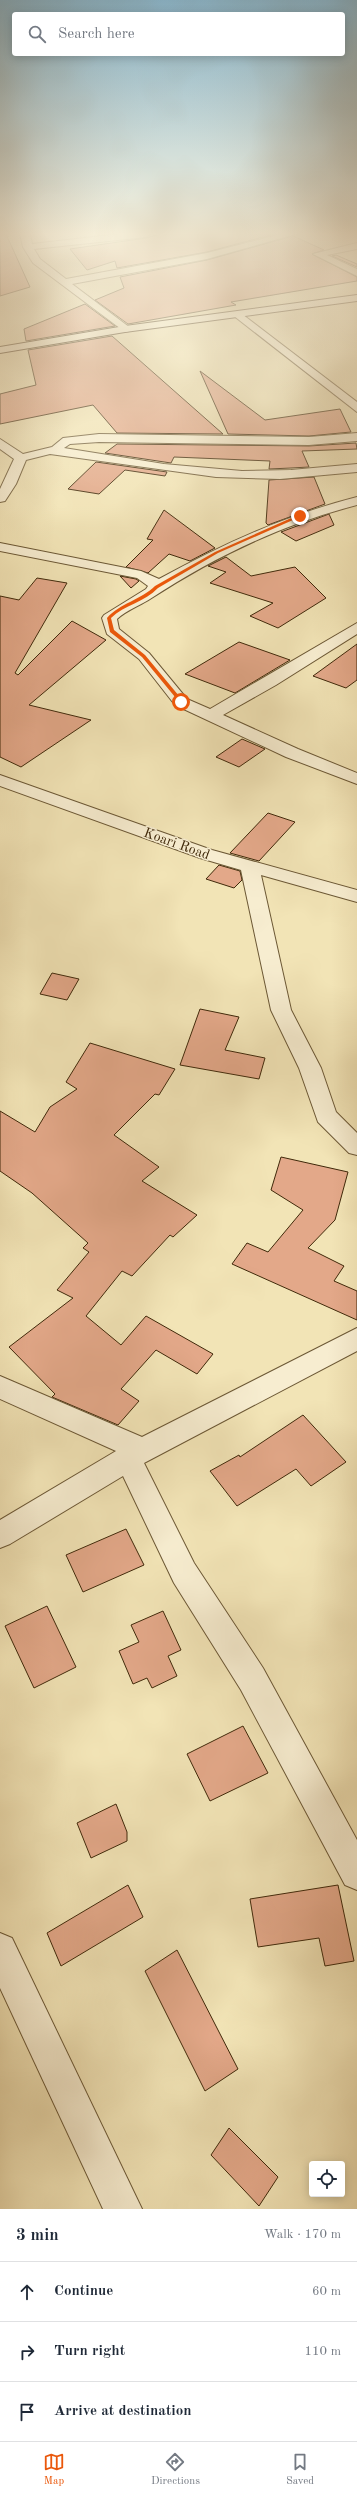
<!DOCTYPE html>
<html lang="en">
<head>
<meta charset="utf-8">
<style>
  body { margin:0; font-family:"Old Standard TT",serif; background:#f6f6f7; color:#1f2937 }
  .controls { position:absolute; right:12px; bottom:12px; display:grid; overflow:hidden; border-radius:4px; box-shadow:0 2px 10px #0003 }
  .controls button { width:36px; height:36px; display:grid; place-items:center; padding:0; border:0; border-bottom:1px solid #e0e1e3; background:#fff; color:#1f2937; font:20px sans-serif }
  .stop { position:absolute; width:12px; height:12px; margin:-9px; border:3px solid #ea580c; border-radius:50%; background:#fff }
  .stop.end { background:#ea580c; border-color:#fff; box-shadow:0 1px 4px #0008 }
  .list { margin:0; padding:0; list-style:none }
  h2 { display:flex; justify-content:space-between; align-items:center; height:52px; margin:0; padding:0 16px; font-size:17px }
  h2 small { font-size:13px; font-weight:400; color:#747a83 }
  .list li { display:grid; grid-template-columns:26px 1fr auto; gap:12px; align-items:center; box-sizing:border-box; height:60px; padding:0 16px; border-top:1px solid #e0e1e3 }
  .list b { display:block; font-size:15px; white-space:nowrap }
  .list em { font-size:13px; font-style:normal; color:#747a83 }
  .icon { flex:none; width:22px; height:22px; fill:none; stroke:currentColor; stroke-width:2; stroke-linecap:round; stroke-linejoin:round }
  .map { position:relative; flex:none; width:357px; height:2209px; overflow:hidden }
  .search { position:absolute; background:#fff; box-shadow:0 2px 10px #0003; left:12px; right:12px; top:12px; height:44px; display:flex; align-items:center; gap:10px; box-sizing:border-box; padding:0 14px; border-radius:4px; color:#747a83; font-size:15px }
  .sheet { height:232px; background:#fff }
  nav { display:flex; justify-content:space-around; align-items:center; box-sizing:border-box; height:56px; border-top:1px solid #e0e1e3; background:#fff; font-size:11px; color:#747a83 }
  nav a { display:grid; justify-items:center; gap:2px }
  nav .on { color:#ea580c }
  .map>svg:first-child { display:block }
</style>
</head>
<body>
<div class="map">
<svg width="357" height="2209" viewBox="0 0 357 2209">
  <rect width="100%" height="100%" fill="#f2e4b6"/>
  <filter id="stains"><feTurbulence type="fractalNoise" baseFrequency=".005" numOctaves="4"/><feColorMatrix values="0 0 0 0 .2 0 0 0 0 .09 0 0 0 0 .02 0 0 0 .5 -.17"/></filter>
  <radialGradient id="worn" r=".72"><stop offset=".6" stop-color="#630" stop-opacity="0"/><stop offset="1" stop-color="#630" stop-opacity=".3"/></radialGradient>
  <g fill="#e3a889" stroke="#40290a">
    <path d="M0,234H6L30,287L0,296Z"/>
    <path d="M161,234H274L207,252L117,268L115,261L87,270L70,249L146,238Z"/>
    <path d="M293,236L324,250L312,254L357,277V281L231,302L236,305L128,324L95,300L124,288L120,277L207,260Z"/>
    <path d="M336,255L357,264V267L332,256Z"/>
    <path d="M85,304L115,326L26,341L24,329Z"/>
    <path d="M112,336L223,434L117,433L93,405L0,424V394L36,385L28,350Z"/>
    <path d="M200,371L265,420L340,409L351,432L309,436L228,434Z"/>
    <path d="M356,443L357,449L302,451L309,467L291,468L269,469L270,461L174,457L171,463L105,453L117,444L309,446Z"/>
    <path d="M96,462L167,472L165,476L125,470L99,494L68,489Z"/>
    <path d="M314,477L325,504L268,525L266,523L269,480Z"/>
    <path d="M164,510L215,548L190,561L169,554L148,573L126,567L153,540L147,539Z"/>
    <path d="M329,514L334,525L296,541L281,532Z"/>
    <path d="M226,557L251,576L295,567L326,598L278,628L250,616L273,603L210,583L226,572L208,566Z"/>
    <path d="M120,576L136,579L139,581L131,588Z"/>
    <path d="M37,578L67,583L15,673L18,675L72,621L106,640L29,705L91,720L21,767L0,757V596L19,600Z"/>
    <path d="M239,642L290,660L235,693L185,674Z"/>
    <path d="M357,644V680L346,688L313,676Z"/>
    <path d="M242,739L265,749L239,767L216,757Z"/>
    <path d="M268,813L295,822L259,861L230,853Z"/>
    <path d="M219,865L240,871L242,880L234,888L206,879Z"/>
    <path d="M52,973L79,979L67,1000L40,994Z"/>
    <path d="M200,1009L239,1017L225,1050L265,1058L259,1079L180,1065Z"/>
    <path d="M90,1043L175,1069L159,1095L155,1094L114,1135L159,1167L142,1181L197,1215L173,1237L170,1235L132,1276L122,1271L86,1316L121,1345L146,1316L213,1354L197,1374L156,1350L121,1389L139,1401L118,1425L52,1397L55,1394L9,1347L73,1298L57,1290L89,1252L83,1248L88,1243L32,1193L0,1171V1111L35,1132L50,1107L77,1089L66,1082Z"/>
    <path d="M281,1157L348,1172L335,1220L308,1248L344,1266L334,1281L357,1291V1320L232,1264L247,1243L268,1252L303,1210L271,1190Z"/>
    <path d="M303,1415L346,1462L311,1486L296,1469L237,1506L210,1471L239,1455L240,1457Z"/>
    <path d="M126,1529L144,1565L83,1592L66,1555Z"/>
    <path d="M47,1606L76,1667L34,1688L5,1626Z"/>
    <path d="M163,1611L181,1650L168,1656L177,1676L152,1688L147,1678L133,1684L119,1651L139,1642L131,1625Z"/>
    <path d="M243,1726L268,1773L210,1801L187,1754Z"/>
    <path d="M116,1804L127,1832V1841L91,1858L77,1823Z"/>
    <path d="M128,1885L143,1917L61,1966L47,1933Z"/>
    <path d="M338,1885L354,1961L325,1966L319,1938L258,1947L250,1899Z"/>
    <path d="M177,1950L238,2069L205,2091L145,1971Z"/>
    <path d="M229,2128L278,2177L259,2206L211,2155Z"/>
  </g>
  <g fill="none" stroke-linecap="round" stroke-linejoin="round">
    <defs>
      <g id="street">
        <path d="M20,234H30L32,244L120,234H150L146,237L34,249L40,259L66,279L207,253L281,234H296L207,259L72,284L129,327V331L125,332L33,263L23,247Z"/>
        <path d="M357,243V249L327,255L357,269V276L313,254Z"/>
        <path d="M238,311L357,402V412L234,316L233,314Z"/>
        <path d="M357,433V441L309,445L99,442L70,444L64,448L164,464L242,471L291,470L357,464V472L280,479L216,477L50,454L26,460L16,484L5,501L0,502V489L14,459L0,449V439L23,454L52,447L63,438L99,434L309,437Z"/>
        <path d="M357,497V505C283,524 214,557 150,599C139,606 127,610 117,619L119,629L149,653L187,699L210,709L357,623V634L276,685L223,715L298,749L357,773V784L286,757L175,705L139,659L107,634L102,618L104,615L146,589L148,586L137,578L0,551V543L141,571L159,579C223,544 286,515 357,497Z"/>
        <path d="M0,775L212,850L357,890V902L261,875L291,1010L321,1068L336,1112L357,1133V1155L349,1153L318,1122L299,1068L271,1010L241,870L200,858L0,786Z"/>
        <path d="M357,1328V1351L144,1463L194,1563L263,1668L357,1840V1890L345,1885L241,1690L174,1583L123,1476L10,1544L0,1548V1520L116,1451L0,1399V1376L142,1437Z"/>
        <path d="M0,1933L12,1938L142,2209H103L0,1988Z"/>
      </g>
      <path id="secondary" d="M357,295V301L125,332L0,353V347L125,326Z"/>
    </defs>
    <use href="#street" stroke="#6c5835" stroke-width="2"/>
    <use href="#secondary" stroke="#40290a" stroke-width="2"/>
    <use href="#street" fill="#f7edd0" fill-rule="evenodd"/>
    <use href="#secondary" fill="#f7edd0" fill-rule="evenodd"/>
  </g>
  <linearGradient id="sky" x2="0" y2="1"><stop stop-color="#89b8d0"/><stop offset="0.43" stop-color="#f9f3de"/><stop offset="1" stop-color="#f9f3de" stop-opacity="0"/></linearGradient>
  <rect width="357" height="543" fill="url(#sky)"/>
  <path fill="#ea580c" d="M298,515L302,516L218,553L158,588C145,602 124,605 111,618L114,630L145,655L184,702L180,703L142,657L110,632L107,618C120,603 141,600 155,586L215,552Z"/>
  <g text-anchor="middle" stroke-width="3" stroke-linejoin="round" paint-order="stroke">
    <g font-size="14" fill="#40290a" stroke="#f7edd0">
      <text transform="translate(177 843) rotate(20)" y="5">Koari Road</text>
    </g>
  </g>
  <rect width="100%" height="100%" filter="url(#stains)"/>
  <rect width="100%" height="100%" fill="url(#worn)"/>
</svg>
<div class="controls">
<button><svg class="icon" aria-label="locate" viewBox="0 0 24 24"><circle cx="12" cy="12" r="6"/><path d="M12 2v4M12 18v4M2 12h4M18 12h4"/></svg></button>
</div>
<div class="stop" style="left:181px;top:702px"></div>
<div class="stop end" style="left:300px;top:516px"></div>
<div class="search"><svg class="icon" aria-label="search" viewBox="0 0 24 24"><circle cx="10" cy="10" r="6"/><path d="M15 15l6 6"/></svg>Search here</div>
</div>
<section class="sheet">
<h2>3 min<small>Walk · 170 m</small></h2>
<ul class="list">
<li><svg class="icon" aria-label="ahead" viewBox="0 0 24 24"><path d="M12 20V5M6 11l6-6 6 6"/></svg><div><b>Continue</b></div><em>60 m</em></li>
<li><svg class="icon" aria-label="right" viewBox="0 0 24 24"><path d="M7 20v-9h11M14 6l5 5-5 5"/></svg><div><b>Turn right</b></div><em>110 m</em></li>
<li><svg class="icon" aria-label="arrive" viewBox="0 0 24 24"><path d="M6 21V4h12l-3 4 3 4H6"/></svg><div><b>Arrive at destination</b></div></li>
</ul>
</section>
<nav>
<a class="on"><svg class="icon" aria-label="map" viewBox="0 0 24 24"><path d="M3 6l6-2 6 2 6-2v14l-6 2-6-2-6 2zM9 4v14M15 6v14"/></svg>Map</a>
<a><svg class="icon" aria-label="directions" viewBox="0 0 24 24"><path d="M12 3l9 9-9 9-9-9zM9 14v-3h6M13 9l2 2-2 2"/></svg>Directions</a>
<a><svg class="icon" aria-label="saved" viewBox="0 0 24 24"><path d="M7 4h10v16l-5-4-5 4z"/></svg>Saved</a>
</nav>
</body>
</html>
